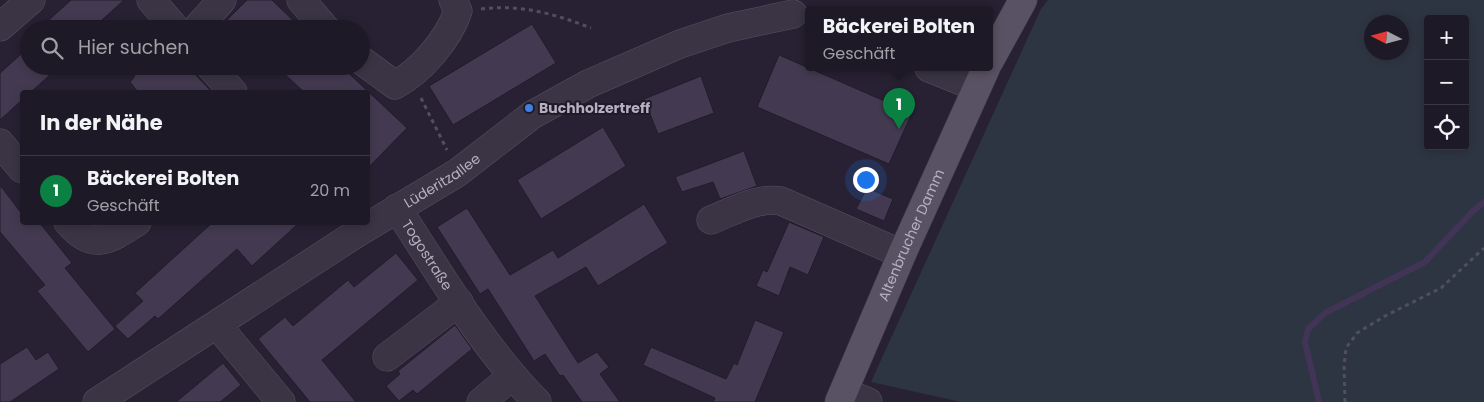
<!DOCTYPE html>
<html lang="de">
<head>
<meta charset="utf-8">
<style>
  body { margin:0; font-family:Poppins,sans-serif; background:#26222e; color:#f1f3f6 }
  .controls { position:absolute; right:15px; top:15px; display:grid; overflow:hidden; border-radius:5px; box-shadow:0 2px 8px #0003 }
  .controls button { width:45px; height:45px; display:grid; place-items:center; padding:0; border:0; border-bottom:1px solid #3c3843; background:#1e1926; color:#f1f3f6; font:25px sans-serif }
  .compass { position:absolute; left:1364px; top:15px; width:45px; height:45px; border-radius:50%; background:#1e1926; box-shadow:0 2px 8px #0003; rotate:276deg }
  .you { position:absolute; left:865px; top:179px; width:18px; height:18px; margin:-12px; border:4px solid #fff; border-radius:50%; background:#1a73e8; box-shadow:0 0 0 8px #1a73e833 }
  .badge { display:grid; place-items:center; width:32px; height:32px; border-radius:50%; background:#0b8043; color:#fff; font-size:16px; font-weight:700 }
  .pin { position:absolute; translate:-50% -41px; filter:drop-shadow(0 1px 2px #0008) }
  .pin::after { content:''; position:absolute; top:26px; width:18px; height:15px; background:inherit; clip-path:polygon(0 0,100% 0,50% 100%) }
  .popup { position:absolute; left:805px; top:6px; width:188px; height:65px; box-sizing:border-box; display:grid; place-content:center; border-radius:5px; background:#1e1926; filter:drop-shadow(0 1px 4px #0005); font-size:16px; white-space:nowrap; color:#a1a0a7 }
  .popup b { font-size:19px; color:#f1f3f6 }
  .popup::after { content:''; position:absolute; left:50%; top:100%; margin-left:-10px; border:10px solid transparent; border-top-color:#1e1926 }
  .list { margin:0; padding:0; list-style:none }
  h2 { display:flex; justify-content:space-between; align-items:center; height:65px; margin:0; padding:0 20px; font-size:21px }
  h2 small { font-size:16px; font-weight:400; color:#a1a0a7 }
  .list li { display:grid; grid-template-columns:32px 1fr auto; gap:15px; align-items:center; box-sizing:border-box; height:70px; padding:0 20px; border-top:1px solid #3c3843 }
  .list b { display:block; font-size:19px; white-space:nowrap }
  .list p { margin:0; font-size:16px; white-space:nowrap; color:#a1a0a7 }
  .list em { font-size:16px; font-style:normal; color:#a1a0a7 }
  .icon { flex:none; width:28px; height:28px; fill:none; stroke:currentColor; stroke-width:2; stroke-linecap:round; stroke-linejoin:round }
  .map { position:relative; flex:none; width:1484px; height:402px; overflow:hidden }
  .search { position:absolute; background:#1e1926; box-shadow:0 2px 8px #0003; left:20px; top:20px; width:350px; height:55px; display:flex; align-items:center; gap:12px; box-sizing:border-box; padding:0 18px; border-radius:28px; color:#a1a0a7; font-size:19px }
  .panel { position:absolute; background:#1e1926; box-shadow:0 2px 8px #0003; left:20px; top:90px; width:350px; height:135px; border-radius:5px }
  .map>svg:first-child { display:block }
</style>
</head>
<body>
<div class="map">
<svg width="1484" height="402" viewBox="0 0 1484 402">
  <rect width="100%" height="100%" fill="#282133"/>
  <path fill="#2e3542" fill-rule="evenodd" d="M1048,0H1484V402H961L871,382L1041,9ZM1428,19H1465V146H1428ZM1372,22H1402V52H1372Z"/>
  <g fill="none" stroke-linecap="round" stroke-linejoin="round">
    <path stroke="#413457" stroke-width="6" d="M1319,402L1305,342L1308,329L1325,313L1425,262L1473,211L1484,202"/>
  </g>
  <g fill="#433a51" stroke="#211c2a">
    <path d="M71,0H124L92,29H39Z"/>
    <path d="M247,0H272L302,29H236L227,20Z"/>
    <path d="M532,24L556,63L453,125L429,86Z"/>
    <path d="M29,47V66H60L31,92H22V100L0,120V73Z"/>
    <path d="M779,55L912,113L889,164L757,107Z"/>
    <path d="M126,66H187L212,92H138L130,82L135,76Z"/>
    <path d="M276,66H341L407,128L368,168V92H304Z"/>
    <path d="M701,76L714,113L658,134L644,99Z"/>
    <path d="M603,127L626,166L541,219L517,180Z"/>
    <path d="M744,151L757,186L720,199L713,182L682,192L675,177Z"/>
    <path d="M0,185L22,214V222H39L72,263L65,268L115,329L88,352L37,291L45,285L0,232Z"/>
    <path d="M867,188L893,199L884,221L856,209Z"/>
    <path d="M644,204L668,243L598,286L586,267L535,296L578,363L597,352L609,367L600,374L620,402H582L563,375L560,376L545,354L534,361L488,289L480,294L437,227L467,208L510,275L553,250L558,258Z"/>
    <path d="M213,222H300L252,266L237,249L158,319L155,316L128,339L115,326L143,301L135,293Z"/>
    <path d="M789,222L824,237L808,275L790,267L779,296L756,286L763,270L767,272Z"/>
    <path d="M396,253L418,280L322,360L356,402H310L258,339L285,317L293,326L348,280L354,287Z"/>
    <path d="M755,320L784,332L755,402H713L715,398L643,365L651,347L726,379L734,363L737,365Z"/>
    <path d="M455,325L472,349L417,394L413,390L399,401L386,386L400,374L398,371Z"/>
    <path d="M27,347L36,360L48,352L59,369L10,402H0V364Z"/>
    <path d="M223,363L241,385L220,402H176Z"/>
  </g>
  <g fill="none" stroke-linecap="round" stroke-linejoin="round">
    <defs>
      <g id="minor">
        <path d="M151,0L176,29"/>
        <path d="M301,0L326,29"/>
        <path d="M0,27L31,0"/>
        <path d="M196,29L222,0"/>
        <path d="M361,60L395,85C421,71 448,40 458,11L453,0"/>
        <path d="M210,66L233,92"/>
        <path d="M929,68L976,87"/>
        <path d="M0,143L22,169"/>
        <path id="s1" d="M397,208C440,274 481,345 537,402"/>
        <path d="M711,220C734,211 756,197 781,201L902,254"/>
        <path d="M68,222C93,252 109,240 137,222"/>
        <path d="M217,325L281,402"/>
        <path d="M387,357L459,302"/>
        <path d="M844,392L868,402"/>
        <path id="s2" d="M97,402L357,233L457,173L532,115L588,84L680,44L728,28L793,14"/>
        <path d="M481,402L512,376"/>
      </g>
      <g id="major">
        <path d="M989,62L1023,0"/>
        <path id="s3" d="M839,402L902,254L986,68"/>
      </g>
    </defs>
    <use href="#minor" stroke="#585162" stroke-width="29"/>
    <use href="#major" stroke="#433d4d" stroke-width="29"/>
    <g stroke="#4f4f60" stroke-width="3" stroke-dasharray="4 4" stroke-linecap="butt">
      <path d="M481,9C521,4 555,14 591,28"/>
      <path d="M421,98L447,150"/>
      <path d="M1345,402L1344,366L1346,348L1357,333L1385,316L1441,288L1484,248"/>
    </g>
    <use href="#minor" stroke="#3a3444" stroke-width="28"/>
    <use href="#major" stroke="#595264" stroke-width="28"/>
  </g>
  <circle fill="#3f7fe0" stroke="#1f1a28" stroke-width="2" cx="529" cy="108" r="5"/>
  <g text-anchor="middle" stroke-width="4" stroke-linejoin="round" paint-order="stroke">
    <g font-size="14" font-weight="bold" fill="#b6aec1" stroke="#1f1a28" text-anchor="start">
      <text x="539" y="113">Buchholzertreff</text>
    </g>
    <g font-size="14" fill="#b6aec1" stroke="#1f1a28">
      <text dy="5" stroke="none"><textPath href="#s2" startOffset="410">Lüderitzallee</textPath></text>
      <text dy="5" stroke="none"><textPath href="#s3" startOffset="182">Altenbrucher Damm</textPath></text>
      <text dy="5" stroke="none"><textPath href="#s1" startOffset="56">Togostraße</textPath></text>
    </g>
  </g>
</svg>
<div class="controls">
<button>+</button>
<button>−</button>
<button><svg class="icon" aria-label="locate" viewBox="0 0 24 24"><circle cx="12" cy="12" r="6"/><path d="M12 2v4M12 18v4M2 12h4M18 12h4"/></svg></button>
</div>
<svg class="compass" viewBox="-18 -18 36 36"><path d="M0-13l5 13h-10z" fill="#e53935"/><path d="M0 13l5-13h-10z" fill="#a1a0a7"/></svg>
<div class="you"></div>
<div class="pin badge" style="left:899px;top:129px">1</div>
<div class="popup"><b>Bäckerei Bolten</b>Geschäft</div>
<div class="search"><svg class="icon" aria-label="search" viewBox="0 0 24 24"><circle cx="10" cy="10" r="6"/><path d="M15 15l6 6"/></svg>Hier suchen</div>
<section class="panel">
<h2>In der Nähe<small></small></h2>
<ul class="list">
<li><span class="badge">1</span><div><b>Bäckerei Bolten</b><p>Geschäft</p></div><em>20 m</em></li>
</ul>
</section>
</div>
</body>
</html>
